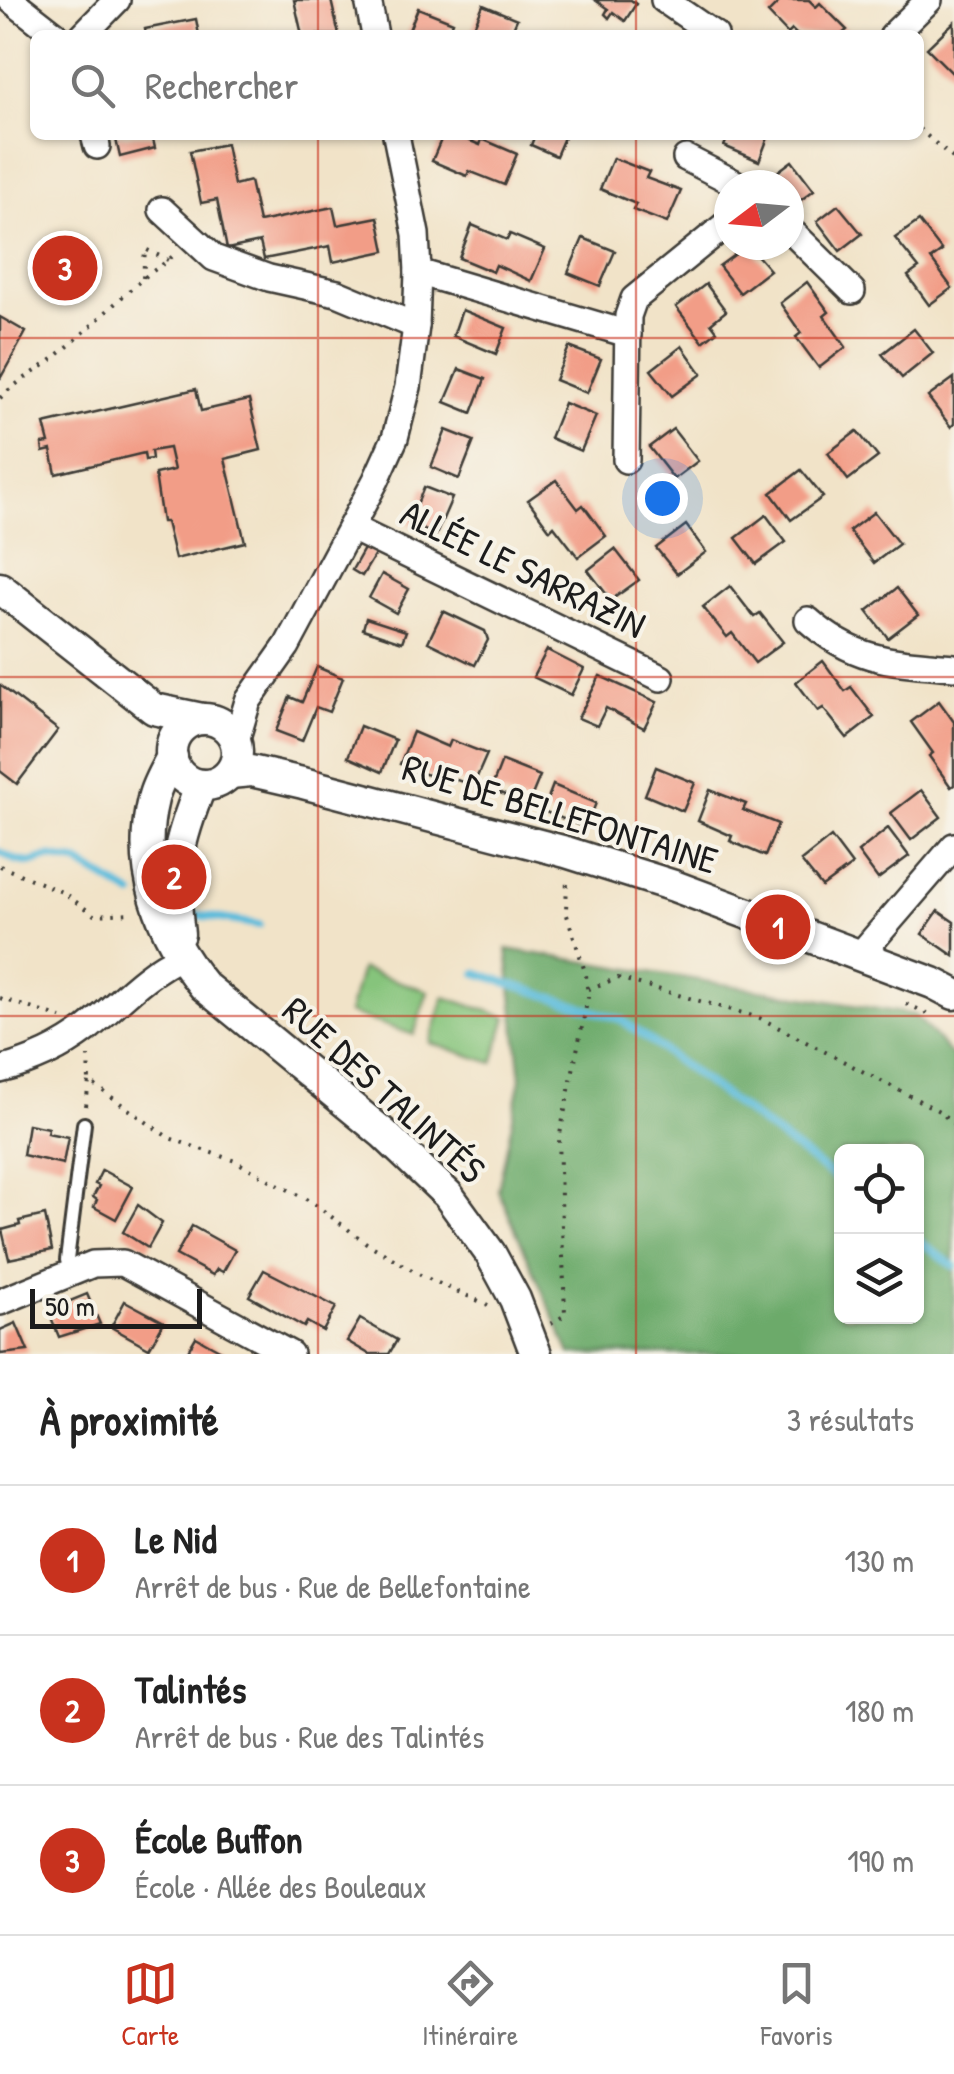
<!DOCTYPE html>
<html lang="fr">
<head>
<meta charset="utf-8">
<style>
  body { margin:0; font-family:"Patrick Hand",sans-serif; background:#f2f2f2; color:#222 }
  .controls { position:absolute; right:30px; bottom:30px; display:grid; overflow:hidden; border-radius:15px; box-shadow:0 2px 8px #0004 }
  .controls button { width:90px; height:90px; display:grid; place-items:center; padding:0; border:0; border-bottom:2px solid #e0e0e0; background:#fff; color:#222; font:50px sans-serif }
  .compass { position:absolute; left:714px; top:170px; width:90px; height:90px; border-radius:50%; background:#fff; box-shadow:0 2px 8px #0004; rotate:254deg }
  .scale { position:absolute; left:30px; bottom:25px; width:172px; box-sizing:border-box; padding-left:10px; border:5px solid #1c1c1c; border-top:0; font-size:28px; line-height:35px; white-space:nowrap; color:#1c1c1c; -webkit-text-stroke:8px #f7f3e8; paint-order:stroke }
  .you { position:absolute; left:662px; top:498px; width:35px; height:35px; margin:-25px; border:8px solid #fff; border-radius:50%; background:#1a73e8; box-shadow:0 0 0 15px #1a73e833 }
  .badge { display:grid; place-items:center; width:65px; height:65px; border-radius:50%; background:#c8321e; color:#fff; font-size:32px; font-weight:700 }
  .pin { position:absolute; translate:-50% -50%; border:5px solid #fff; box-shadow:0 2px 10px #0006 }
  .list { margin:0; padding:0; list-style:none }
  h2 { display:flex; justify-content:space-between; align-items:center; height:130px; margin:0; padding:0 40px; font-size:42px }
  h2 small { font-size:32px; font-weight:400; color:#767676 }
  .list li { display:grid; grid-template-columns:65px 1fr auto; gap:30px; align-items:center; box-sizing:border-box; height:150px; padding:0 40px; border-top:2px solid #e0e0e0 }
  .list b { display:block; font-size:38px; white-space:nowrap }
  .list p { margin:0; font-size:32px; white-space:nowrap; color:#767676 }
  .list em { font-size:32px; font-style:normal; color:#767676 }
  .icon { flex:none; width:55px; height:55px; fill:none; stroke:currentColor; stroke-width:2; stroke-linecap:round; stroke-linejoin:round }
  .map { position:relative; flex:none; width:954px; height:1354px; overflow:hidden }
  .search { position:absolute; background:#fff; box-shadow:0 2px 8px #0004; left:30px; right:30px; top:30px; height:110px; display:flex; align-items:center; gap:25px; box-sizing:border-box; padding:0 35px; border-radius:15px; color:#767676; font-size:38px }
  .sheet { height:580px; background:#fff }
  nav { display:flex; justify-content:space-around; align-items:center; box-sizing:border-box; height:140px; border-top:2px solid #e0e0e0; background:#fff; font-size:28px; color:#767676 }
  nav a { display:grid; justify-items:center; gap:5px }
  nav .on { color:#c8321e }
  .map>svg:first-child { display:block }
</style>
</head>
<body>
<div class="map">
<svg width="954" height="1354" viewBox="0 0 954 1354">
  <rect width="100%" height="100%" fill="#f7f3e8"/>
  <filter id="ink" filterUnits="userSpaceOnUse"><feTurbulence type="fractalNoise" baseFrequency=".01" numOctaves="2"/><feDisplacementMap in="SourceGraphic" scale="20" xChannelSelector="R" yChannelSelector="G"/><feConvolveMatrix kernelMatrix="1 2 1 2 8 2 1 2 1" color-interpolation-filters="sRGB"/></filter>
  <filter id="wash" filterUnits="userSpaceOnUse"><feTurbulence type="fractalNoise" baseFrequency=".0048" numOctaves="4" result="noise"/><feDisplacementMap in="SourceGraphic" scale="40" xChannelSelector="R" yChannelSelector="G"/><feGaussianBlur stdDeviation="2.25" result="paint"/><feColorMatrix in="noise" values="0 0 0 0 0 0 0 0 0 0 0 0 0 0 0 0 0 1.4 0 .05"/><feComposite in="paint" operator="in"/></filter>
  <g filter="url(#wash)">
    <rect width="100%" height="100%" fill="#f1e3c8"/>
    <g fill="#86c47b" stroke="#51704c" stroke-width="2.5">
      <path d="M361,969L428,991L414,1035L348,1013Z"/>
      <path d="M444,997L507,1017L493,1063L430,1043Z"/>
    </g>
    <path fill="#6caa6b" stroke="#446344" stroke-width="2.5" fill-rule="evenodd" d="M507,949L915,1015L954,1058V1354H570L498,1190L521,1078ZM842,1152H916V1316H842Z"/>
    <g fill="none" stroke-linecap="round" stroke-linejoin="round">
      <g stroke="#5cbcdb" stroke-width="8">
        <path d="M0,852L15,860L30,863L49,857L76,862L133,895"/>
        <path d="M185,913L259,925"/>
        <path d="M477,973L622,1020L842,1183"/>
        <path d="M916,1239L954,1266"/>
      </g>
    </g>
    <g id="blocks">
      <g fill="#f29d87">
        <path d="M294,0H331L339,35H302Z"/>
        <path d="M595,0H631L636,4L625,21L613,12L609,18L605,14L608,9Z"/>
        <path d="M781,0H809L816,7L820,3L847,30L841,35H797L792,30L788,34L768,13Z"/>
        <path d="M483,5L517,19L510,35H481L472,31Z"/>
        <path d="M418,8L453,22L448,35H407Z"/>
        <path d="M196,19L199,35H146L145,29Z"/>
        <path d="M954,22V71L952,73L927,48Z"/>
        <path d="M115,135H152L155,148L120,157Z"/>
        <path d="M443,135H456L480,145L482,139L517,154L504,185L469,171L467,176L432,161Z"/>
        <path d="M535,135H565L556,156L531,145Z"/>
        <path d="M729,135H769L759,161L724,146Z"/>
        <path d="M226,144L234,185L250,181L259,222L333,207L337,225L378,217L385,251L333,262L330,246L264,259L260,242L227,249L217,200L201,203L190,151Z"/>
        <path d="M613,158L649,172L646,178L681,191L667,223L633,210L636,204L600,189Z"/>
        <path d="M792,161L814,190L792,207L789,185H775L769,178Z"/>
        <path d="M838,205L862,234L840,251L817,221Z"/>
        <path d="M919,221L942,251L931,259L952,288L929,305L908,276L919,268L895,238Z"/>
        <path d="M472,225L507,240L510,234L545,249L531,281L496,265L493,272L459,258Z"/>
        <path d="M583,238L615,251L600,286L568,273Z"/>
        <path d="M748,245L770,270L740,293L719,266Z"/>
        <path d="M807,282L829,312L824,316L846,347L819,368L796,337L801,333L780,303Z"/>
        <path d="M706,284L726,311L711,323L717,331L703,342L676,307Z"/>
        <path d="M462,310L506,328L496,354L453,336Z"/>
        <path d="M0,317L26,332L0,379Z"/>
        <path d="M914,329L933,353L902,378L882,354Z"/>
        <path d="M682,346L702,374L672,396L651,370Z"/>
        <path d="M569,347L601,359L587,393L555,380Z"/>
        <path d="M459,369L485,379L472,413L445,402Z"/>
        <path d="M954,378V424L951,427L928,397Z"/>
        <path d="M196,389L201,411L249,400L261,450L225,459L245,542L175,559L166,522H162L155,474L174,470L169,448L151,451L152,459L145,460L144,453L56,474L51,450L43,452L42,444L49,443L44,424Z"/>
        <path d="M564,403L596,416L581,451L550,438Z"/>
        <path d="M673,429L698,461L674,479L649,447Z"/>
        <path d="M446,430L474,441L459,479L431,467Z"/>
        <path d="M857,431L878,457L848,480L828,453Z"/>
        <path d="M801,470L823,497L791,520L771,493Z"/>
        <path d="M556,480L578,509L583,505L606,536L578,557L554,526L550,530L528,500Z"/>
        <path d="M424,487L452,498L436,535L409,524Z"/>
        <path d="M874,512L899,544L874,563L849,531Z"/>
        <path d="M766,515L786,542L756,564L736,538Z"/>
        <path d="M686,525L706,552L677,574L656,548Z"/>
        <path d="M365,547L376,553L362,576L352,570Z"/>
        <path d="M615,549L639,580L611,600L588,570Z"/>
        <path d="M382,574L409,589L396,613L369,598Z"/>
        <path d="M730,586L754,617L760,613L783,642L755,663L732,633L727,637L703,607Z"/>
        <path d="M897,588L918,615L888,638L867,611Z"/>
        <path d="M443,611L485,631L488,640L475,665L428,642Z"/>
        <path d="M366,618L406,631L402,642L363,629Z"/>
        <path d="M547,650L584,669L571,695L533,677Z"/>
        <path d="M823,661L845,691L851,687L874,717L847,738L823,708L818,711L796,682Z"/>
        <path d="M317,667L343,678L329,712L316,707L302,741L276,731L290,697L302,702Z"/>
        <path d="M600,676L657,702L644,728L606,708L597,726L578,718Z"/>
        <path d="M0,685L58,730L17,784L0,771Z"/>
        <path d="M939,701L954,722V785L951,787L929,756L933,753L911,722Z"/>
        <path d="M360,726L395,740L382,772L348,757Z"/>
        <path d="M413,732L448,747L451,740L487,754L473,786L438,773L435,778L400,764Z"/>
        <path d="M502,761L540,776L528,805L491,789Z"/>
        <path d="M656,767L695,783L683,811L645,795Z"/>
        <path d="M553,785L596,803L586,828L543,811Z"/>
        <path d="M710,790L746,804L743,810L778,824L765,856L730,841L732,836L698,821Z"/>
        <path d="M921,790L941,817L911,840L891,813Z"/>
        <path d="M888,828L909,856L878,879L858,852Z"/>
        <path d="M831,837L852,865L822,887L801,861Z"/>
        <path d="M938,911L954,922V956L922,934Z"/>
        <path d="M28,1124L48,1128L47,1133L68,1137L63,1164L23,1155Z"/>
        <path d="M102,1170L133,1187L116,1219L94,1207L97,1200L93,1197L99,1186L95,1184Z"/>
        <path d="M138,1205L162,1223L148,1248L123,1232Z"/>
        <path d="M45,1215L52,1250L9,1259L2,1230L20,1225L19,1221Z"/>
        <path d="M192,1226L235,1250L223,1272L217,1269L213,1275L176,1255Z"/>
        <path d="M264,1270L336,1307L323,1331L307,1322L304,1327L249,1296Z"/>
        <path d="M87,1294L100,1324L59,1337L48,1310Z"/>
        <path d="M125,1301L164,1322L149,1348L111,1327Z"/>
        <path d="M360,1319L397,1340L389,1354H369L347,1341Z"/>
        <path d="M16,1323L28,1351L0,1354V1330Z"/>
        <path d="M196,1337L212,1346L227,1354H186Z"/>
      </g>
    </g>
  </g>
  <g filter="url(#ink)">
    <use href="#blocks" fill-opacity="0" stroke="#3c3a36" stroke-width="2.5"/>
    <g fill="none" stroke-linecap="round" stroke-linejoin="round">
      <defs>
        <path id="service" d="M71,1272L67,1260L84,1124"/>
        <g id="minor">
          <path d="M11,0L56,35"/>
          <path d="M368,0L375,35"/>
          <path d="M664,0L715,35"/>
          <path d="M83,35L117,0"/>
          <path d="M893,35L929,0"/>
          <path d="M94,135L97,146"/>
          <path d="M686,158L739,185"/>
          <path d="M162,210L214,258L269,278L337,293L416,326"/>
          <path d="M789,229L852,291"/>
          <path d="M418,272L628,334"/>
          <path d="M626,460L628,316L634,299L729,222"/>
          <path d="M352,528L661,678"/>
          <path d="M808,620C855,662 894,662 954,667"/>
          <path d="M236,741L248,701L287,646L376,480L395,438L408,387L416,326L418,272L416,234L396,135"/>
          <path d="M860,955L954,846"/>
          <path d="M0,1070C31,1062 61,1049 87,1029C119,1003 144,973 182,956"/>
          <path d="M0,1302L93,1264L123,1263L290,1354"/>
        </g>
        <g id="tertiary">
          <path d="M0,588L154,709L202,719"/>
          <circle cx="204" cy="752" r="33"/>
          <path d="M172,757C165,770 156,785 153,799C136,868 160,933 204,986L384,1134L448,1195L490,1253L515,1299L536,1354"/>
          <path d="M230,773L251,771L303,783L566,852L674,886L933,983L954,994"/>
          <path d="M179,934C171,872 178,842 201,785"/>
        </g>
      </defs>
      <use href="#service" stroke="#3c3a36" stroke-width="18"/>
      <use href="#minor" stroke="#3c3a36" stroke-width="30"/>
      <use href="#tertiary" stroke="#3c3a36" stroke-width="35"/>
      <g stroke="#3c3a36" stroke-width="4" stroke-dasharray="2.5 8" stroke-linecap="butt">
        <path d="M919,129L954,159"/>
        <path d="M143,278L145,249L168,260"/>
        <path d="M0,398C16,382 33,374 50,361C82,336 109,308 139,282C151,271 164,265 176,253"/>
        <path d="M0,866L64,893L94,915L131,913"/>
        <path d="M588,989L618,978L760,1018L939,1111L954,1124"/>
        <path d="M0,998L61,1018"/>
        <path d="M906,1004L930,1014"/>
        <path d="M88,1056L89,1081L169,1138L235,1161L313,1203L365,1242L422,1276L488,1305"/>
        <path d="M86,1106L89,1081"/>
        <path d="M551,1324L565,1315L559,1139L588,997L586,975L566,912L567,878"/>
      </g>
      <use href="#service" stroke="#fff" stroke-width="12"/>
      <use href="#minor" stroke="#fff" stroke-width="25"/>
      <use href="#tertiary" stroke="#fff" stroke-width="30"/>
    </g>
  </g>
  <path fill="none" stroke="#c8321e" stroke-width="2.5" stroke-opacity="0.55" d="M318,0V35M636,0V35M318,135V1354M636,135V1354M0,338H954M0,677H954M0,1016H954"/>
  <g text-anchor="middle" stroke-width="8" stroke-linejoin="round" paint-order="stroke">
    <g font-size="38" fill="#1c1c1c" stroke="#f7f3e8">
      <text transform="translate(523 569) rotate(26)" y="13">ALLÉE LE SARRAZIN</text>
      <text transform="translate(560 814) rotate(17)" y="13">RUE DE BELLEFONTAINE</text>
      <text transform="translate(384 1090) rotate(42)" y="13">RUE DES TALINTÉS</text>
    </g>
  </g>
</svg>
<div class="controls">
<button><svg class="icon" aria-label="locate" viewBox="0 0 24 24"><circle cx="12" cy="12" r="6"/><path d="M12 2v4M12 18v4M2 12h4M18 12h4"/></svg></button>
<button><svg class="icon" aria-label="layers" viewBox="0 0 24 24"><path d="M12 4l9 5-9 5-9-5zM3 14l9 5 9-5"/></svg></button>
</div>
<svg class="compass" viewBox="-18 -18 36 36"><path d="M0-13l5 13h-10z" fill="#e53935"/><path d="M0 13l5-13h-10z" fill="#767676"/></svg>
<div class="scale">50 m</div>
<div class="you"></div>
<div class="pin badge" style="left:778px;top:927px">1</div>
<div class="pin badge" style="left:174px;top:877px">2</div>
<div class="pin badge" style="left:65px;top:268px">3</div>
<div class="search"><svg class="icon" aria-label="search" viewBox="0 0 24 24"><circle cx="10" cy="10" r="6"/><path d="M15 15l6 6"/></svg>Rechercher</div>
</div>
<section class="sheet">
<h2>À proximité<small>3 résultats</small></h2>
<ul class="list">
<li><span class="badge">1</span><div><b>Le Nid</b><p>Arrêt de bus · Rue de Bellefontaine</p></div><em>130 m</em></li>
<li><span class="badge">2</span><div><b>Talintés</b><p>Arrêt de bus · Rue des Talintés</p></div><em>180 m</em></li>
<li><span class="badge">3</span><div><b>École Buffon</b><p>École · Allée des Bouleaux</p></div><em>190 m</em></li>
</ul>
</section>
<nav>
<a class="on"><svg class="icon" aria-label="map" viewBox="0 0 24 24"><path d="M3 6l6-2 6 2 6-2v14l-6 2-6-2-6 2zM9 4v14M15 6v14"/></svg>Carte</a>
<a><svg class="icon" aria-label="directions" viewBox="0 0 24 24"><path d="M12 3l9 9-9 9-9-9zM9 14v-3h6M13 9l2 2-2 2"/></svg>Itinéraire</a>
<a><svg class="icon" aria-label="saved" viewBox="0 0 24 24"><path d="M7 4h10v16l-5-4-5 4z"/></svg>Favoris</a>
</nav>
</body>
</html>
